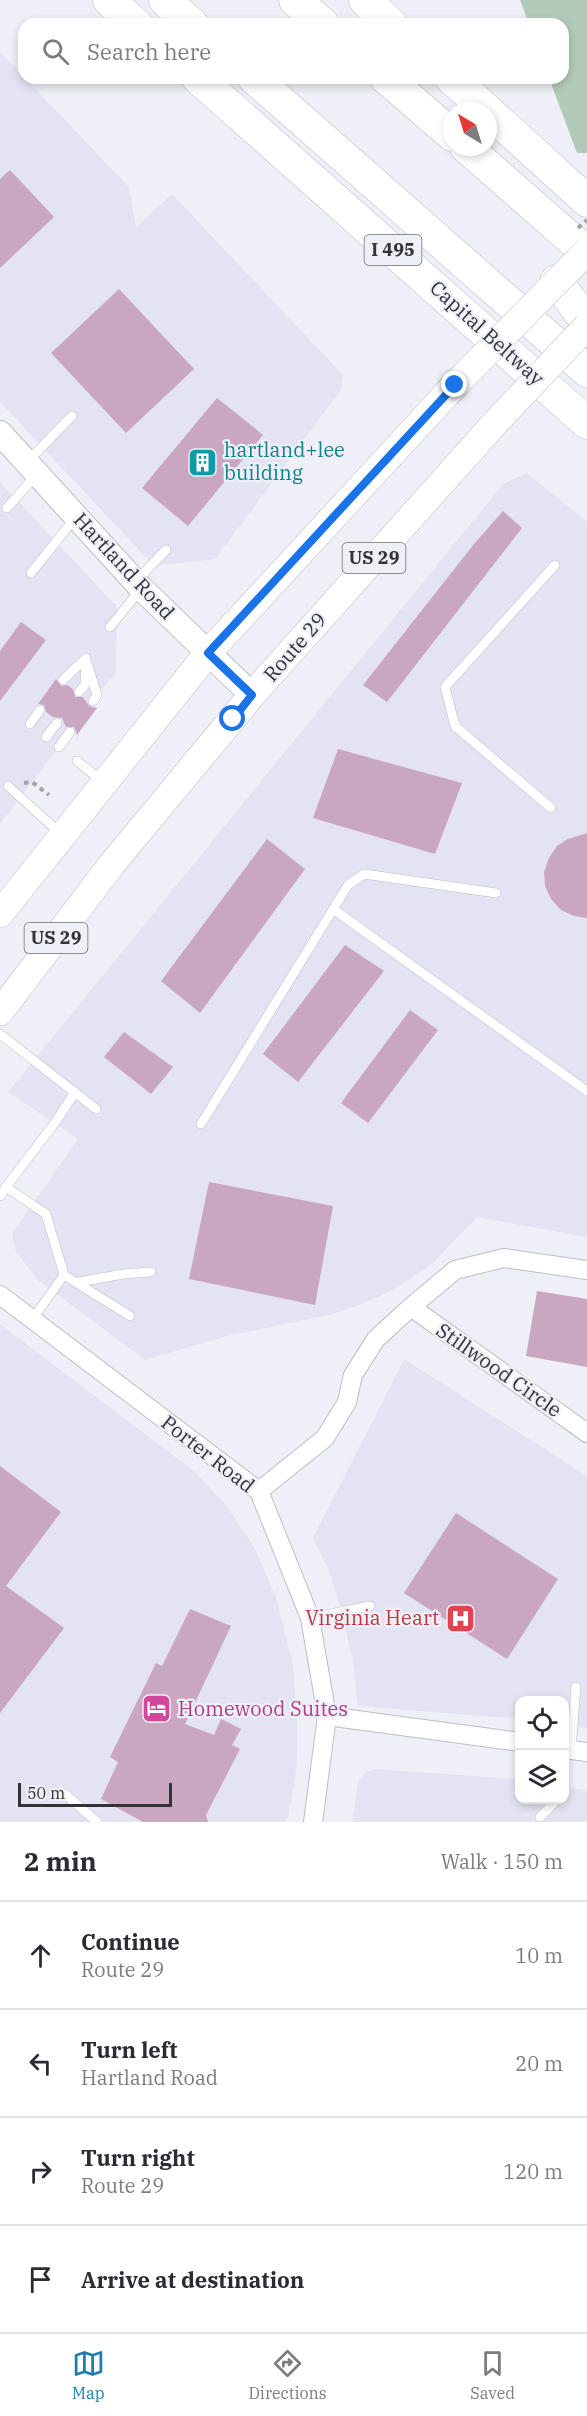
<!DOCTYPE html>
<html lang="en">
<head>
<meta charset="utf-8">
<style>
  body { margin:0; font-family:"IBM Plex Serif",serif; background:#f2f2f3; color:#2b2b33 }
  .controls { position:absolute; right:18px; bottom:18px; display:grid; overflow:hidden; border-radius:12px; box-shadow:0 3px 9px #0003 }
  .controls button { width:54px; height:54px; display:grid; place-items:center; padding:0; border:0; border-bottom:2px solid #e1e1e2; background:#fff; color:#2b2b33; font:30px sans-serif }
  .compass { position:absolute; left:443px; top:102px; width:54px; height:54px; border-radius:50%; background:#fff; box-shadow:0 3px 9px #0003; rotate:322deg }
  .scale { position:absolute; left:18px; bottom:15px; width:154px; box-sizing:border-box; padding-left:6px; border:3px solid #333336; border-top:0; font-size:16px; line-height:21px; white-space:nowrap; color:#333336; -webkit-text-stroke:4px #eff0f7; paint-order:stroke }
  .stop { position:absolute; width:18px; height:18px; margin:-14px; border:4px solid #1a73e8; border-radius:50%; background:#fff }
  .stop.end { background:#1a73e8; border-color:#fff; box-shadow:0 2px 6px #0008 }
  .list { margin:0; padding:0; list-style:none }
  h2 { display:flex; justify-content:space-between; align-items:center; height:78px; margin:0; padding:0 24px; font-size:26px }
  h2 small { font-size:20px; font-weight:400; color:#7c7c81 }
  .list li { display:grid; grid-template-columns:39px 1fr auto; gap:18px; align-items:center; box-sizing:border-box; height:108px; padding:0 24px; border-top:2px solid #e1e1e2 }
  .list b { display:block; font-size:22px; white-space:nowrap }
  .list p { margin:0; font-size:20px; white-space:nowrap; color:#7c7c81 }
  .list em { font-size:20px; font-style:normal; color:#7c7c81 }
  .icon { flex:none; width:33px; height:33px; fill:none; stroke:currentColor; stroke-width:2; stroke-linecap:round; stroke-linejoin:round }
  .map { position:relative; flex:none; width:587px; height:1822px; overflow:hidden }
  .search { position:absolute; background:#fff; box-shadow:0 3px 9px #0003; left:18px; right:18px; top:18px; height:66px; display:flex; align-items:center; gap:15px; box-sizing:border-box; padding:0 21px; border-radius:18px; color:#7c7c81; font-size:22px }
  .sheet { height:510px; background:#fff }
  nav { display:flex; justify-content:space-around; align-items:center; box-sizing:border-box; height:84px; border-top:2px solid #e1e1e2; background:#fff; font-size:16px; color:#7c7c81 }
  nav a { display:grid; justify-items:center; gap:3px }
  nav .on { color:#1e7eab }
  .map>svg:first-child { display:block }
</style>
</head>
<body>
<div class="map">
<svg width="587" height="1822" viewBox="0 0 587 1822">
  <rect width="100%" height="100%" fill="#eff0f7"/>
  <g fill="#e3e3f3">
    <path d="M0,52L129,187L136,227L172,194L343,375L341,390L215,559L154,566L0,402Z"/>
    <path d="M527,473L587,522V1237L477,1217L432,1264L391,1291L364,1303L333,1314L227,1336L145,1360L39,1281L16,1252L12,1234L78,1139L8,1092L503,484Z"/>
    <path d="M0,482L117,607L116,672L0,824Z"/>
    <path d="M0,1324L195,1472L225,1504L254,1547L276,1597L293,1666L297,1717V1757L295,1781L287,1822H0Z"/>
    <path d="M404,1359L587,1476V1728L565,1724L564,1700H520L519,1719L358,1706L353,1663L342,1612L329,1572L313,1538Z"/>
    <path d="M375,1769L519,1779L520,1800H564L565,1786L587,1791V1822H352L358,1782L365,1773Z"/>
  </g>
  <path fill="#b2caba" d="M520,0H587V153H577L549,78H563V24H529Z"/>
  <g fill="#caa7c0">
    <path d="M10,170L54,217L0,268V179Z"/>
    <path d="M119,289L194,369L126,433L51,353Z"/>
    <path d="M217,398L263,435L188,526L142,488Z"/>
    <path d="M503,511L522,528L387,702L363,685L474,544Z"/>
    <path d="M21,622L46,640L0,701V651Z"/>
    <path d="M56,679L61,686L67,685L73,689L75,697H83L89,706L97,708L77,735L74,727H66L62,718L53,717L46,712L44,705L38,704Z"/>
    <path d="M338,749L462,783L435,854L313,818Z"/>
    <path d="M587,833V918L574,916L561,910L551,899L545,886L544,872L549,858L557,846L568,839Z"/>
    <path d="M267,839L305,869L200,1013L161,981Z"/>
    <path d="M345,945L384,971L298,1082L263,1054Z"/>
    <path d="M410,1010L438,1030L368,1123L341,1103Z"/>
    <path d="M124,1032L173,1067L151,1094L104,1057Z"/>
    <path d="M209,1182L333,1206L315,1305L189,1279Z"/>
    <path d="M537,1291L587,1299V1367L526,1356Z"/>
    <path d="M0,1466L61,1512L6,1586L64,1628L0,1713Z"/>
    <path d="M456,1513L558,1579L507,1659L404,1593Z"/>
    <path d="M190,1609L231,1626L185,1724L214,1735L221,1719L241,1729L232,1745L240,1749L206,1815L208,1822H143L101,1799L118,1762L110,1757L156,1663L162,1666Z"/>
  </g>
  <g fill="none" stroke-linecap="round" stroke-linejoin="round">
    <defs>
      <g id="lane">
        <path d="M27,462L72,416"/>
        <path d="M7,508L36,475"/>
        <path d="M31,573L75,518"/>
        <path d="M135,582L166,550"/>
        <path d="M110,627L140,590"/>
        <path d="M88,666L97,695L93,701"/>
        <path d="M63,680L86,658L85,685L79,692"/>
        <path d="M30,724L40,710"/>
        <path d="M46,737L57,723"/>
        <path d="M59,747L70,732"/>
        <path d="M77,761L102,781"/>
        <path d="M8,786L62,835"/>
        <path d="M551,808L455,726L445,687L555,565"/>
        <path d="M333,909L587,1091"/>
        <path d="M0,1034L96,1109"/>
        <path d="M201,1124L348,885L364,874L496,893"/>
        <path d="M6,1187L57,1120L75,1092"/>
        <path d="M0,1196L6,1187L46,1214L64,1275L130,1316"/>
        <path d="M79,1282L123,1274L151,1272"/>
        <path d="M32,1320L64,1275"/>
        <path d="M310,1618L370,1606"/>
        <path d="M571,1750L576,1687"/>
        <path d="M65,1794L97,1822"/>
        <path d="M540,1817L557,1800"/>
      </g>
      <g id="street">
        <path d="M587,1270L504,1258L455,1270L411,1307L587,1433"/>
        <path d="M0,1295L259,1491L310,1618L327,1716L313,1822"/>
        <path d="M259,1491L325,1438L347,1402L353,1375L376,1339L411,1307"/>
        <path d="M327,1716L520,1742"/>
        <path d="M564,1749L587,1752"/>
      </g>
      <path id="secondary" d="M0,433L141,588L252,695"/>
      <g id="primary">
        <path d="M0,914L208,653L455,385"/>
        <path d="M0,1012L112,864L252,695L496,422"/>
      </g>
      <g id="highway">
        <path d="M109,0L136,24"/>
        <path d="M165,0L192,24"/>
        <path d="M295,0L323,24"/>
        <path d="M365,0L391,24"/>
        <path d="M198,78L587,423"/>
        <path d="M254,78L587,371"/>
        <path d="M386,78L452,135"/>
        <path d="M451,78L488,111"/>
        <path d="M488,111L587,201"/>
        <path d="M466,147L587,253"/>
        <path d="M556,281L587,322"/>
      </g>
    </defs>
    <use href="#lane" stroke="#bdbdc5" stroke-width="10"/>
    <use href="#street" stroke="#bdbdc5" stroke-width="20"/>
    <use href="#secondary" stroke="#bdbdc5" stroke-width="26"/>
    <use href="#primary" stroke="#bdbdc5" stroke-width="28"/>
    <use href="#highway" stroke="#bdbdc5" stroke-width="33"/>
    <path stroke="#a1a2a7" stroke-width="4" stroke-dasharray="4.5 4.5" stroke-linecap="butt" d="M24,783L32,782L49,795"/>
    <use href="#lane" stroke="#fff" stroke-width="9"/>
    <use href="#street" stroke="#fff" stroke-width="18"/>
    <use href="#secondary" stroke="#fff" stroke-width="24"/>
    <use href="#primary" stroke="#fff" stroke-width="27"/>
    <use href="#highway" stroke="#fff" stroke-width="32"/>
    <defs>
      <g id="primary-bridge">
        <path d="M455,385L587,251"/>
        <path d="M496,422L587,326"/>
      </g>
    </defs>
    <use href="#primary-bridge" stroke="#bdbdc5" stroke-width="28" stroke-linecap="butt"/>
    <path stroke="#a1a2a7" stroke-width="4" stroke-dasharray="4.5 4.5" stroke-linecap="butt" d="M578,228L587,220"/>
    <use href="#primary-bridge" stroke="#fff" stroke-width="27"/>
  </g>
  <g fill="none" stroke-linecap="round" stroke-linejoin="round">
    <path stroke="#1a73e8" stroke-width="8" d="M233,719L252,695L208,653L455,385"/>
  </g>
  <defs>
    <symbol id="building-square" viewBox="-11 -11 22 22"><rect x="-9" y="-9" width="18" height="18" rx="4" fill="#0f9aa8" stroke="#eff0f7"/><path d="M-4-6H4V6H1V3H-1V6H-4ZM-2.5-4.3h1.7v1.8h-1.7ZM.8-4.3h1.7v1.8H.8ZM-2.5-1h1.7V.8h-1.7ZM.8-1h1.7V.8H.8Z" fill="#fff"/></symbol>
    <symbol id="hospital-square" viewBox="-11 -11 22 22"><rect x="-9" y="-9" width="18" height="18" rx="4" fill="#e0444e" stroke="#eff0f7"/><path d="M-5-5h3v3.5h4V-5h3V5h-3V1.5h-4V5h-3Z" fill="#fff"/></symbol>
    <symbol id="hotel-square" viewBox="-11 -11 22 22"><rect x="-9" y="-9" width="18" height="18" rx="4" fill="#d1479c" stroke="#eff0f7"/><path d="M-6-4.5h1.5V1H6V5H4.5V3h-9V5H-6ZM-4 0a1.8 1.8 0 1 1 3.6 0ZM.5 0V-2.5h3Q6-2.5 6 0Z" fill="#fff"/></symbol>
  </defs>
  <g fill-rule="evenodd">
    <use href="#building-square" x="186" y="446" width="33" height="33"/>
    <use href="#hospital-square" x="444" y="1602" width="33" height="33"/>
    <use href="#hotel-square" x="140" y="1692" width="33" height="33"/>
  </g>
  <g text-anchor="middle" stroke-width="4.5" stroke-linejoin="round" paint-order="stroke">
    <g fill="#eff0f7" stroke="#6b6c70" stroke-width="1.5">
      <rect x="364.5" y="235" width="57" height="30" rx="4.5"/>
      <rect x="342.5" y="543" width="63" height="30" rx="4.5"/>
      <rect x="24.5" y="923" width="63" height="30" rx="4.5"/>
    </g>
    <g font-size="18" font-weight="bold" fill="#333336">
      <text x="393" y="256">I 495</text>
      <text x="374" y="564">US 29</text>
      <text x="56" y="944">US 29</text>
    </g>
    <g font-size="20" fill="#333336" stroke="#eff0f7">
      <text transform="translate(487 333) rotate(42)" y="7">Capital Beltway</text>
      <text transform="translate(124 566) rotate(47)" y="7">Hartland Road</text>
      <text transform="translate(295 647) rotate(-49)" y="7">Route 29</text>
      <text transform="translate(499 1370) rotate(35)" y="7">Stillwood Circle</text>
      <text transform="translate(208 1454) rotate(38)" y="7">Porter Road</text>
    </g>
    <g font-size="20" fill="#0d838f" stroke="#eff0f7" text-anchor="start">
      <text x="224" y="457">hartland+lee<tspan x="224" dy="23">building</tspan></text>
    </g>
    <g font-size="20" fill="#be3a42" stroke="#eff0f7" text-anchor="end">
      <text x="439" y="1625">Virginia Heart</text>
    </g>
    <g font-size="20" fill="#b23c85" stroke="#eff0f7" text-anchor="start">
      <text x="178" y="1716">Homewood Suites</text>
    </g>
  </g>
</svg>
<div class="controls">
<button><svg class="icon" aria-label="locate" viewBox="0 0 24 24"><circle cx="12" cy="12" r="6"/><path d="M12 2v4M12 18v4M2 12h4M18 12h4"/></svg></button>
<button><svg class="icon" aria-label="layers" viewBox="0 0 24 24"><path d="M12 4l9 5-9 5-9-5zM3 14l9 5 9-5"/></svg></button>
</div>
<svg class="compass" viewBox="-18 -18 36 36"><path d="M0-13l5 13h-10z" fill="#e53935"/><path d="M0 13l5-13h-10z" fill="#7c7c81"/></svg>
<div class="scale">50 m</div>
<div class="stop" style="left:233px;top:719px"></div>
<div class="stop end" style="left:455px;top:385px"></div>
<div class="search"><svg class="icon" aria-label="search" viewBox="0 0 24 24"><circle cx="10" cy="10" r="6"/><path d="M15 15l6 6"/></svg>Search here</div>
</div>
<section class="sheet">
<h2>2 min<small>Walk · 150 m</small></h2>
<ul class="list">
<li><svg class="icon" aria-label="ahead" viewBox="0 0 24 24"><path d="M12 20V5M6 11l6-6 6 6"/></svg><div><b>Continue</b><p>Route 29</p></div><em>10 m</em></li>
<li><svg class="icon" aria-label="left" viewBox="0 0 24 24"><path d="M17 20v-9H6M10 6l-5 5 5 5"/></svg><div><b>Turn left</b><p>Hartland Road</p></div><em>20 m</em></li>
<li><svg class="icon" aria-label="right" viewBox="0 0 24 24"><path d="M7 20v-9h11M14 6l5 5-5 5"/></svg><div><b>Turn right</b><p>Route 29</p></div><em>120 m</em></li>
<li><svg class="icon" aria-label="arrive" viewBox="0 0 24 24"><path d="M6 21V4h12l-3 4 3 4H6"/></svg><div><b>Arrive at destination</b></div></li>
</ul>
</section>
<nav>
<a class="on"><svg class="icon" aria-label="map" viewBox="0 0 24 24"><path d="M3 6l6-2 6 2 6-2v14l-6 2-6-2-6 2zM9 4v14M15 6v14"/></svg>Map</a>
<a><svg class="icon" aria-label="directions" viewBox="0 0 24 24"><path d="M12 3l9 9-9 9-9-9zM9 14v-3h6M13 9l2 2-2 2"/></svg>Directions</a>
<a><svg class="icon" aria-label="saved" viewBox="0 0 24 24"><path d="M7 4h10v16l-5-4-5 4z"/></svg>Saved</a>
</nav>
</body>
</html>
